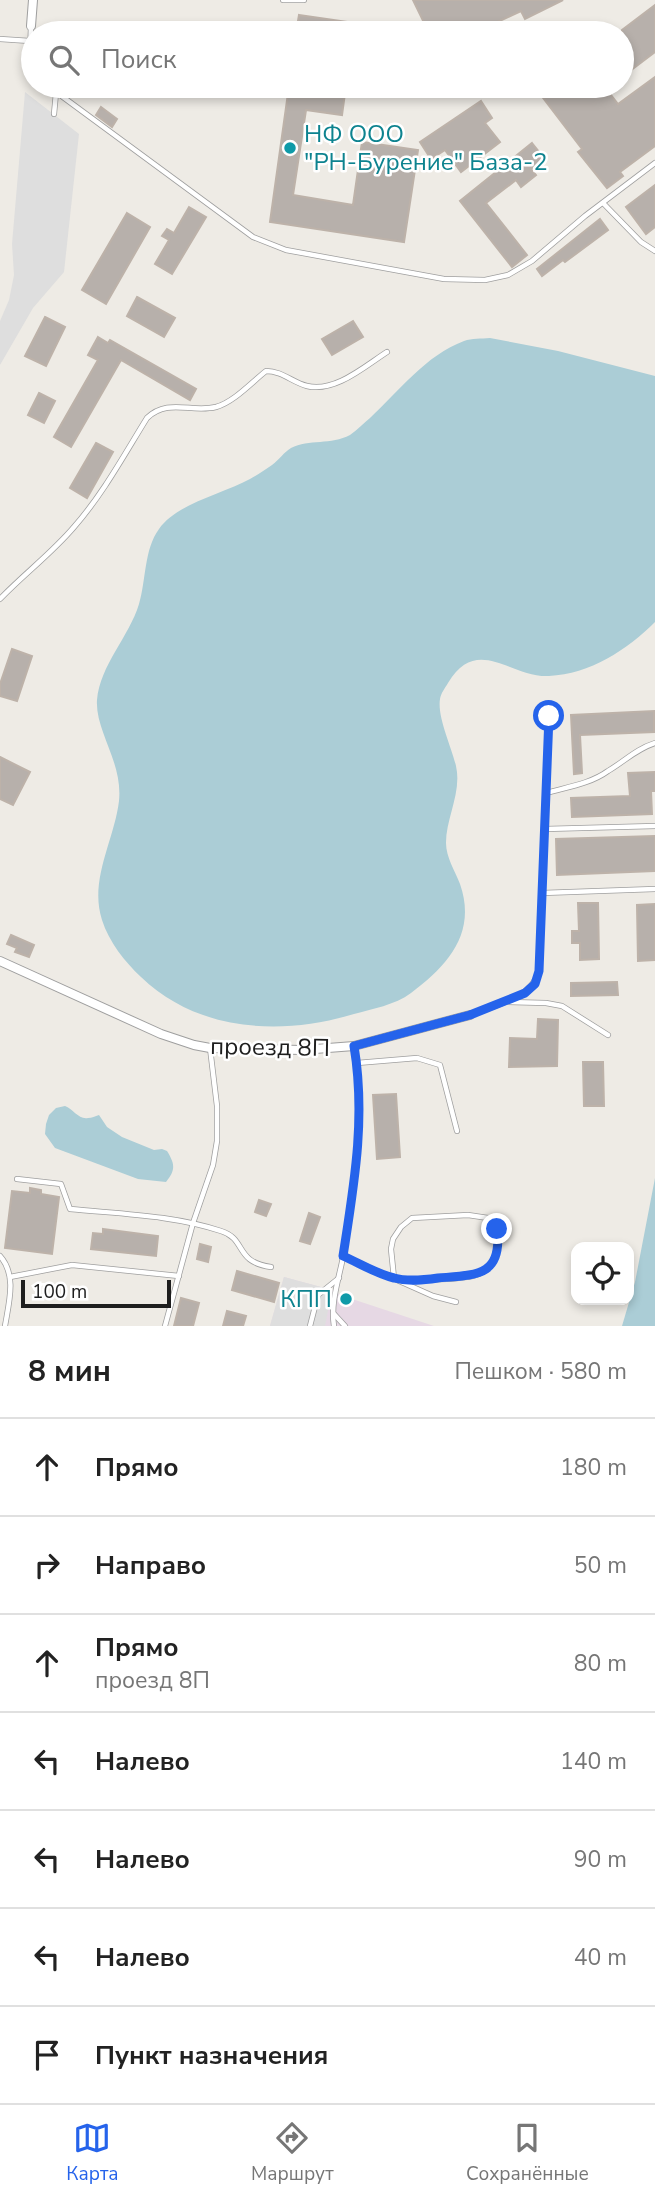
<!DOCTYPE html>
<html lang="ru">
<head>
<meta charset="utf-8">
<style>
  body { margin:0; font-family:"Nunito Sans",sans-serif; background:#f2f2f2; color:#222 }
  .controls { position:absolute; right:21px; bottom:21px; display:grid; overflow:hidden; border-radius:14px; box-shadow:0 4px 10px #0003 }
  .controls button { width:63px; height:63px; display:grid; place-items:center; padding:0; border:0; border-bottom:2px solid #e0e0e0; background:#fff; color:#222; font:35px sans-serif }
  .scale { position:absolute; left:21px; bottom:18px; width:150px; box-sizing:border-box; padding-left:7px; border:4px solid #1e1e1e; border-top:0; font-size:19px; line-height:24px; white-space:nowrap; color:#1e1e1e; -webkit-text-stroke:5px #fff; paint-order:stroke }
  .stop { position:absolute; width:21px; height:21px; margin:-16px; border:5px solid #2563eb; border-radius:50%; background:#fff }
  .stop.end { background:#2563eb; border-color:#fff; box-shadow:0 2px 7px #0008 }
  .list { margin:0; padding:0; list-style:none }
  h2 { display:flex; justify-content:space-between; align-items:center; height:91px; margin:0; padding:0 28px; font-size:30px }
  h2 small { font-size:23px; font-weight:400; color:#767676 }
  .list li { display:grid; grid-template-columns:46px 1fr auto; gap:21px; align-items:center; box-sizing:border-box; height:98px; padding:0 28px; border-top:2px solid #e0e0e0 }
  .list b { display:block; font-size:26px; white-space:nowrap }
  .list p { margin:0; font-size:23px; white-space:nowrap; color:#767676 }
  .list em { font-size:23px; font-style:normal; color:#767676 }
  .icon { flex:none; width:38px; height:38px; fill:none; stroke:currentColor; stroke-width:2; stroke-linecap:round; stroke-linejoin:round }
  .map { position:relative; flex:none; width:655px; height:1326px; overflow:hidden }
  .search { position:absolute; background:#fff; box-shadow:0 4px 10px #0003; left:21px; right:21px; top:21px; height:77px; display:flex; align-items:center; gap:18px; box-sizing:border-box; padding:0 24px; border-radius:38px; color:#767676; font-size:26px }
  .sheet { height:777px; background:#fff }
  nav { display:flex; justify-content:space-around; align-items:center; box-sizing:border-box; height:98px; border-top:2px solid #e0e0e0; background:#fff; font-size:19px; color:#767676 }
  nav a { display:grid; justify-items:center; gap:4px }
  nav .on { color:#2563eb }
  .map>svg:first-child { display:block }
</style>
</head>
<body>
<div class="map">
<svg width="655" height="1326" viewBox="0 0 655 1326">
  <rect width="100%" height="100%" fill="#eeebe5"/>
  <path fill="#e6d8e4" d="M284,1277L332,1290L343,1296L434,1326H270Z"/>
  <g fill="#dedede">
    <path d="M25,92L79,134L64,272L33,308L0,365V321L9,300L14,275L12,244Z"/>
    <path d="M284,1277L332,1290L325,1326H270Z"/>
  </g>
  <g fill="#abcdd6">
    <path d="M490,338L558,351L655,376V622C627,650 590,674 549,676C511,678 477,634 448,683C445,688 441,693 440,699C437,717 452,748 456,766C462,792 446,818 446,843C446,857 455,871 460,884C477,933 448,965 411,993C395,1005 372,1009 354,1014C282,1036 198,1032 141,977C125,962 109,942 102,920C89,880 114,841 119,801C123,762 95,731 97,700C100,665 129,637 139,604C146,581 144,549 159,529C177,503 223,494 250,479C257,475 265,470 272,465C279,460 284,452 291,448C309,439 331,445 350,435C357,430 364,423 370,418C399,391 426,355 464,341C472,338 481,339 490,338Z"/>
    <path d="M65,1106C73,1109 79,1120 88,1118C92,1118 95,1116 99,1115L107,1127L122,1137L154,1150L162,1149L167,1151C175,1164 176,1170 166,1182L138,1179L55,1148L45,1134L46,1124L49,1115L56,1108Z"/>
    <path d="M655,1178V1326H622L635,1282Z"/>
  </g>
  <g fill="#b7b0ab" stroke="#bdb2a9" stroke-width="2">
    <path d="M413,0H563L525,19L521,11L474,33H429Z"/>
    <path d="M655,5V52L622,77V30Z"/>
    <path d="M299,15L355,23L354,33H296Z"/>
    <path d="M655,77V146L620,172L623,176L607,188L578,152L582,149L534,86H604L618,104Z"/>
    <path d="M289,86H346L342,115L306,110L293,195L353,205L362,142L418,150L404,242L270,222Z"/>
    <path d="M481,101L492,118L485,123L500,142L461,172L445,150L431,159L420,142Z"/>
    <path d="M101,107L117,119L112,127L96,115Z"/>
    <path d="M532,143L544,158L531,169L536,175L521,187L516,180L486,203L527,255L512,267L460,201Z"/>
    <path d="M655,185V227L646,234L626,207Z"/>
    <path d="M189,207L206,217L172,274L155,264L169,240L162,236L167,229L174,233Z"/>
    <path d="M127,213L150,227L106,304L82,290Z"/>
    <path d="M600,219L608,230L565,262L563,260L542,276L537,269Z"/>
    <path d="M137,297L175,318L164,337L127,316Z"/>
    <path d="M45,317L65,327L46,366L25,356Z"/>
    <path d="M353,321L363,337L332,355L322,339Z"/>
    <path d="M98,337L108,343L110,340L196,389L190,400L121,360L71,447L54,437L98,360L88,355Z"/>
    <path d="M39,393L55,401L44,423L28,415Z"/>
    <path d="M96,443L113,452L87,498L70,488Z"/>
    <path d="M12,649L32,656L17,701L0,696V684Z"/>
    <path d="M654,711V732L580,735L582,773L574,774L571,715Z"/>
    <path d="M0,757L30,772L13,805L0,799Z"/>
    <path d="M655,772V791H651L652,814L572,817L571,798L630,796L628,773Z"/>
    <path d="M655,836V871L557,875L556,839Z"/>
    <path d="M578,903H598L599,959L580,960V943H572V931H579Z"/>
    <path d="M655,904V960L638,961L637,905Z"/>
    <path d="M11,935L34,945L29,957L15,952L17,948L7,944Z"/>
    <path d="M617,982L618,995L571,996V983Z"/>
    <path d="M538,1019L558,1020L557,1066L509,1067L510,1038L537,1039Z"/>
    <path d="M583,1062H603L604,1106H584Z"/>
    <path d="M396,1094L400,1157L377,1159L373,1095Z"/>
    <path d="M30,1188L41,1190V1194L59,1197L52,1254L5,1248L12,1191L30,1193Z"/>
    <path d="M259,1200L271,1204L266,1216L255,1212Z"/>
    <path d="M309,1213L320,1217L310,1244L300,1241Z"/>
    <path d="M103,1229L158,1236L156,1256L91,1249L93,1233L103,1234Z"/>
    <path d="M200,1244L211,1247L208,1262L197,1259Z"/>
    <path d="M237,1271L279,1283L274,1302L232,1290Z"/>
    <path d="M181,1298L199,1303L193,1326H174Z"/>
    <path d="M227,1311L246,1316L243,1326H223Z"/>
  </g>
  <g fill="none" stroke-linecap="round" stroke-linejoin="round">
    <defs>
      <g id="lane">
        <path d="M283,0H304"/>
        <path d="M31,26L30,52L33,66"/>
        <path d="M0,39L30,41"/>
        <path d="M48,86L253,237L286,250L444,279L485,280L508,275L532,261L585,216L655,163"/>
        <path d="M54,114L56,93"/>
        <path d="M603,203L641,242L655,251"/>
        <path d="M0,599C24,574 52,553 74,527C103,494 124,455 147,418C168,398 191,413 216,407C234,402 252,382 266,371C282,371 292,382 307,386C335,393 365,366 387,352"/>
        <path d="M546,793C567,787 590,784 608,771C625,761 636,749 655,743"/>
        <path d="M545,829L655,826"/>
        <path d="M542,893L655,889"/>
        <path d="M506,1002L546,1003L562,1006L608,1035"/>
        <path d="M470,1015C495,1005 531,999 539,971L549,716"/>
        <path d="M357,1063L417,1058L440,1065L457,1131"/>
        <path d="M17,1179L61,1184L70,1209C120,1214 173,1215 221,1231C247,1239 234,1262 271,1267"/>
        <path d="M468,1215L488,1218C497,1229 501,1238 497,1252C494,1262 490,1268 481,1273C468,1281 411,1280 394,1278L391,1249L393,1239L401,1227L412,1218Z"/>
        <path d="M0,1256C17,1275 9,1302 5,1326"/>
        <path d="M343,1256L433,1296L456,1302"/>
        <path d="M10,1277L72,1265L179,1276"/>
        <path d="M334,1314L345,1326"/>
        <path d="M165,1326L193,1223L213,1165L217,1141V1106L210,1048"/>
        <path d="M310,1326L318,1295L339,1278"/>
        <path d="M334,1326C330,1301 340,1276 344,1252C354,1183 366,1117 354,1047"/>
      </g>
      <g id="street">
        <path d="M31,26L33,0"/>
        <path d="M0,961L161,1034L194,1045L210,1048L302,1050L354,1046L470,1015"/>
      </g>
    </defs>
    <use href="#lane" stroke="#9f9f9f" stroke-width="6"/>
    <use href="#street" stroke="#9f9f9f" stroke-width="10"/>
    <use href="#lane" stroke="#fff" stroke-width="4.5"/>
    <use href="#street" stroke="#fff" stroke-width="8"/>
  </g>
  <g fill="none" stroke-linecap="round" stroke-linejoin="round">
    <path stroke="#2563eb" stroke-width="9" d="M497,1229C503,1277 475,1275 438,1278C424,1280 408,1282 394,1278C377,1274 359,1263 343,1256C354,1185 366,1118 354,1046L470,1015L525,993L535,984L539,971L549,716"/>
  </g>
  <g fill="#0f9aa8" stroke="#fff" stroke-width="2.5">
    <circle cx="290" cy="148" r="7"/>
    <circle cx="346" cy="1299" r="7"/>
  </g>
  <g text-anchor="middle" stroke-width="5" stroke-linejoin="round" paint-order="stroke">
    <g font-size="24" fill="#0d838f" stroke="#fff" text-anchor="start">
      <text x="304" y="142">НФ ООО<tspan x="304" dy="28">"РН-Бурение" База-2</tspan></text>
      <text x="332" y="1307" text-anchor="end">КПП</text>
    </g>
    <g font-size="24" fill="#1e1e1e" stroke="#fff">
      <text transform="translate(270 1047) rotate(1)" y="8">проезд 8П</text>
    </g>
  </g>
</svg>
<div class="controls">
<button><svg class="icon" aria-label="locate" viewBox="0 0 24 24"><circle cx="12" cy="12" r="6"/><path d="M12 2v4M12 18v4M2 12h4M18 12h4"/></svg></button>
</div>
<div class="scale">100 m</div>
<div class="stop" style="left:549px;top:716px"></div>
<div class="stop end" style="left:497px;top:1229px"></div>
<div class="search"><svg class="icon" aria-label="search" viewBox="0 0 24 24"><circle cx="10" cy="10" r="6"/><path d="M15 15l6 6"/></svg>Поиск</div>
</div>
<section class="sheet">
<h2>8 мин<small>Пешком · 580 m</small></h2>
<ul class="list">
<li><svg class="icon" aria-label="ahead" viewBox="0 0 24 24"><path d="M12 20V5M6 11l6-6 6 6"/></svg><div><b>Прямо</b></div><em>180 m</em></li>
<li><svg class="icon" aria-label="right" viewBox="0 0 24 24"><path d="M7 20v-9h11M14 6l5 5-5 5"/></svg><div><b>Направо</b></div><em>50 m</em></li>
<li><svg class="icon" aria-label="ahead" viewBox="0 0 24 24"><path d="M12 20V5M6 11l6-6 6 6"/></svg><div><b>Прямо</b><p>проезд 8П</p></div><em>80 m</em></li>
<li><svg class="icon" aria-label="left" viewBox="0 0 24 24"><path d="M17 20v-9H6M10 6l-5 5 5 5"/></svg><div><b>Налево</b></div><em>140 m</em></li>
<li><svg class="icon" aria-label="left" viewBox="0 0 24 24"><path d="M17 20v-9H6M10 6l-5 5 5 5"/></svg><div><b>Налево</b></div><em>90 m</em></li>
<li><svg class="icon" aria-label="left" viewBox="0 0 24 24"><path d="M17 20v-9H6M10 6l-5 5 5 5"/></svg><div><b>Налево</b></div><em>40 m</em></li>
<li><svg class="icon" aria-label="arrive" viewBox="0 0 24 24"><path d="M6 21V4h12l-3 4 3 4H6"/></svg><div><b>Пункт назначения</b></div></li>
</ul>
</section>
<nav>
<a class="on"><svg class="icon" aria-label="map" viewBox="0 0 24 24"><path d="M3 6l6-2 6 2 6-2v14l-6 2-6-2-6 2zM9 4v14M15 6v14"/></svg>Карта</a>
<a><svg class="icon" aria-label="directions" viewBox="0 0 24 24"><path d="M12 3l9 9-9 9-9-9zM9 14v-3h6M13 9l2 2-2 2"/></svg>Маршрут</a>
<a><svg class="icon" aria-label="saved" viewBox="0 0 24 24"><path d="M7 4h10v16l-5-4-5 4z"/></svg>Сохранённые</a>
</nav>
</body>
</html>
